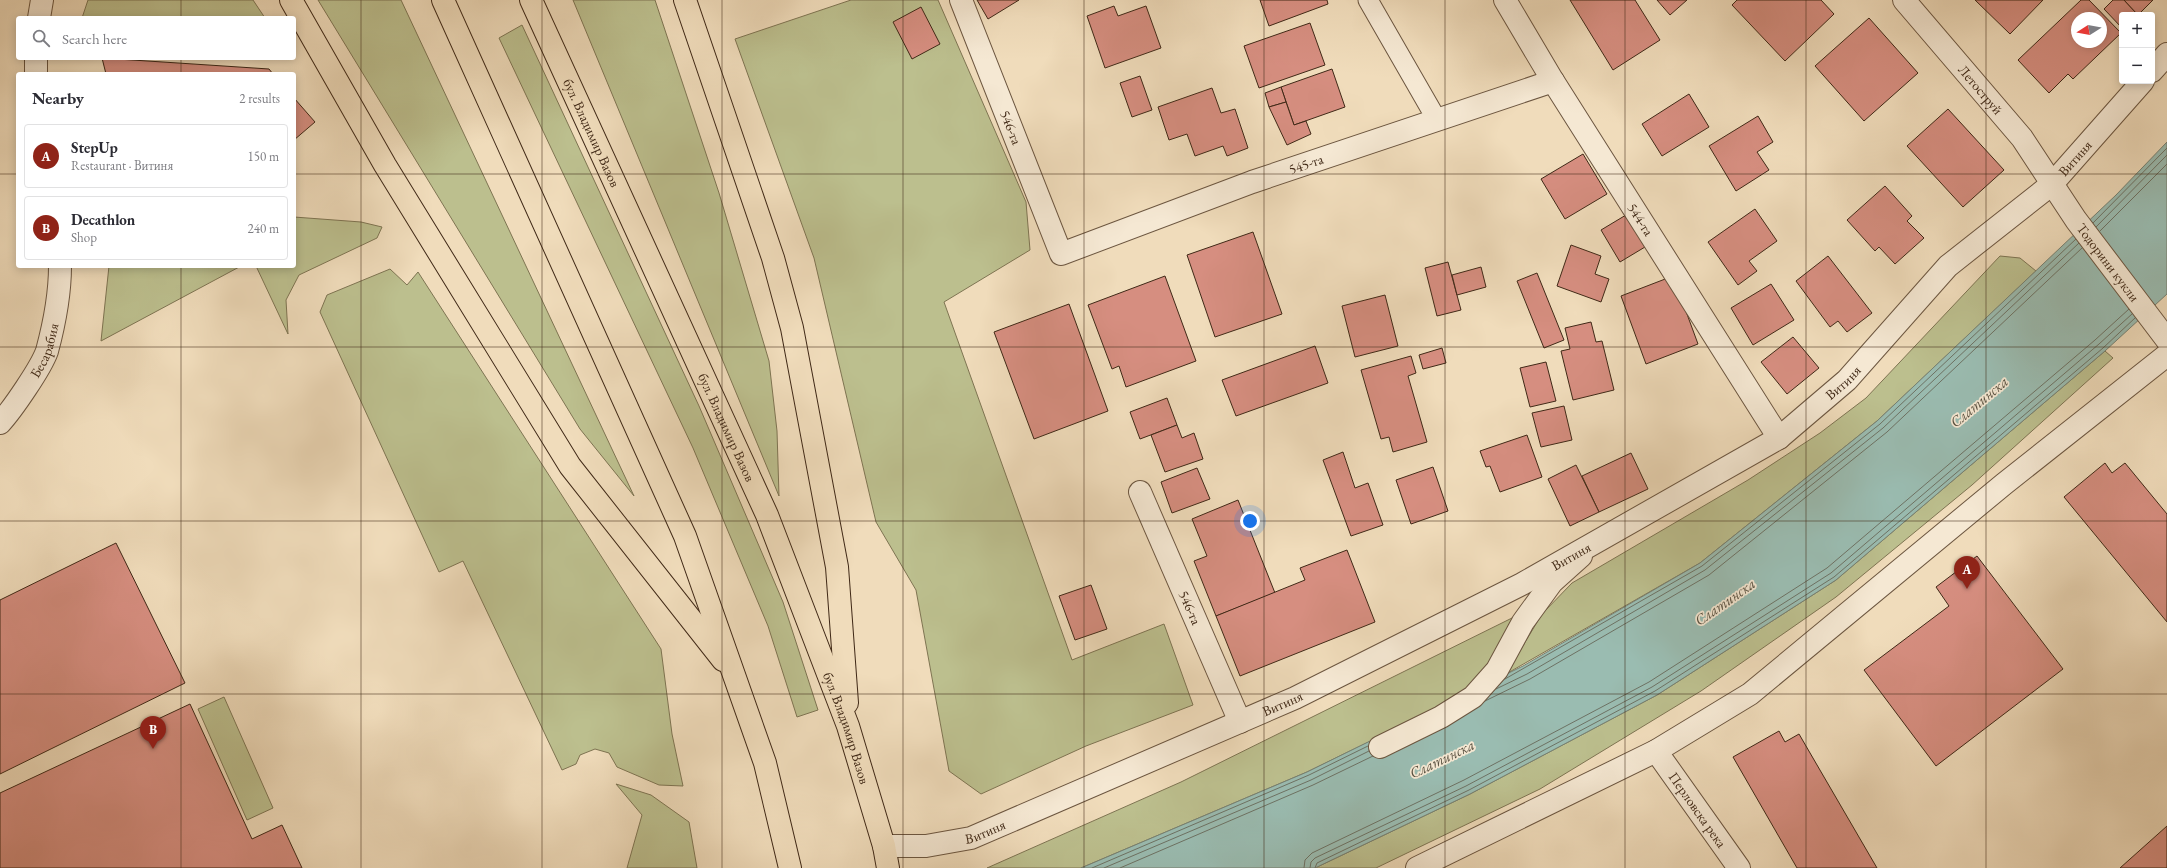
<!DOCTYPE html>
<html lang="en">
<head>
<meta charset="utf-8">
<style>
  body { margin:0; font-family:"EB Garamond",serif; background:#f2f2f3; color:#2b2b33 }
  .controls { position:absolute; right:12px; top:12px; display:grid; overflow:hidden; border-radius:4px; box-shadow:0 2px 10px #0003 }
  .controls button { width:36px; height:36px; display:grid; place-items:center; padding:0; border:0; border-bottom:1px solid #e1e1e2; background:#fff; color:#2b2b33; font:20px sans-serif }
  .compass { position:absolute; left:2071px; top:12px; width:36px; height:36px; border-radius:50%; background:#fff; box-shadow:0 2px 10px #0003; rotate:259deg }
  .you { position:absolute; left:1250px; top:521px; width:14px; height:14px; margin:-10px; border:3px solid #fff; border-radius:50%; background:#1a73e8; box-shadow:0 0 0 6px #1a73e833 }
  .badge { display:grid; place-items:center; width:26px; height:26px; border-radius:50%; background:#8f2418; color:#fff; font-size:13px; font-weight:700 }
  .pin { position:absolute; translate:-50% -33px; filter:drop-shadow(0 1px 2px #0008) }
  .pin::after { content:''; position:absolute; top:21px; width:14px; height:12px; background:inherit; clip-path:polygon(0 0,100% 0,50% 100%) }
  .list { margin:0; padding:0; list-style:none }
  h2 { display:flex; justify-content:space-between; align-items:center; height:52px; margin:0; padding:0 16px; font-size:17px }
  h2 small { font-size:13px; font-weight:400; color:#7c7c81 }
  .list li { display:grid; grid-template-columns:26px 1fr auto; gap:12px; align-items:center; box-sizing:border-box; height:64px; margin:0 8px 8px; padding:0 8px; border:1px solid #e1e1e2; border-radius:4px }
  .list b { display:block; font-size:15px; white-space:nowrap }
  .list p { margin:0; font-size:13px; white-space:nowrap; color:#7c7c81 }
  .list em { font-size:13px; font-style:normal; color:#7c7c81 }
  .icon { flex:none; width:22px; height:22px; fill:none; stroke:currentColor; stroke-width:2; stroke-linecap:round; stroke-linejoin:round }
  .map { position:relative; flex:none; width:2167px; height:868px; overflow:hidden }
  .search { position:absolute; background:#fff; box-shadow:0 2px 10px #0003; left:16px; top:16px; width:280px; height:44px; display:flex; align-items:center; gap:10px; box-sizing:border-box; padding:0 14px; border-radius:4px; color:#7c7c81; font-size:15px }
  .panel { position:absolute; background:#fff; box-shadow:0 2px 10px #0003; left:16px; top:72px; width:280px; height:196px; border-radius:4px }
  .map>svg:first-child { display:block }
</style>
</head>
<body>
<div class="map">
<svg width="2167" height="868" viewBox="0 0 2167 868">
  <rect width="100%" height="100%" fill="#f0dcbb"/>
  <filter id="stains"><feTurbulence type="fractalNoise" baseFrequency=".005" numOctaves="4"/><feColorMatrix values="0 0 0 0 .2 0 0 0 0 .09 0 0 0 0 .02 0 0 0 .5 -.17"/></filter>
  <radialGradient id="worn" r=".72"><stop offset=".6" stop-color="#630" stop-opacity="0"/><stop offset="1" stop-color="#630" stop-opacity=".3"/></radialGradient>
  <g fill="#bcbf8e" stroke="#7e7452">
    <path d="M88,0H253L265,18H82Z"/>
    <path d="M318,0H401L634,496L580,429Z"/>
    <path d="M573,0H655L719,193L769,361L777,431L779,496Z"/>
    <path d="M851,0H938L1026,202L1030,250L944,302L1072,660L1164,624L1193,705L1086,746L981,794L949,771L916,590L876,522L814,258L735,39Z"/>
    <path d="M522,25L699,406L783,602L818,710L797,717L768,626L693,448L499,38Z"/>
    <path d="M294,217L361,222L382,227L377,238L299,275L286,300L288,334L256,266H294Z"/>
    <path d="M2000,256L2020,258L2036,271L1877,421L1700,563L1506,674L1542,614L1572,583L1748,480L1820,433L1866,398Z"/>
    <path d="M109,266H241L101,341Z"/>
    <path d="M390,269L407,285L418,272L661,649L672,734L683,786L659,785L617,767L609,753L595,749L580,755L576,764L562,770L463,561L439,572L320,312L327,295Z"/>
    <path d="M2105,351L2113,358L1972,485L1836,597L1701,691L1540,789L1376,868H1315L1470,794L1657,695L1836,580Z"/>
    <path d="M1516,616L1492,666L1469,693L1307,772L1081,868H987L1181,782Z"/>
    <path d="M224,697L273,808L247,820L198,709Z"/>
    <path d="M616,784L651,795L689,822L697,868H627L642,815Z"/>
  </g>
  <path fill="#9abcb1" stroke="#768173" d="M2167,142V294L2105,351L1836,580L1657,695L1470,794L1315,868H1081L1307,772L1523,666L1700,563L1877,421L2116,195Z"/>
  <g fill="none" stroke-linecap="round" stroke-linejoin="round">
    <g stroke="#6d7264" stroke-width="1">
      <path d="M2093,223L2167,148"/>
      <path d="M2096,227L2167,155"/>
      <path d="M2100,231L2167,164"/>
      <path d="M1505,679L1702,566L1880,424L2076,239"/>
      <path d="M1496,689L1527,674L1705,570L1883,428L2079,243"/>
      <path d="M1485,701L1530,679L1709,575L1887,432L2082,248"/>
      <path d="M1092,868L1309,775L1368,746"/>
      <path d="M1104,868L1311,780L1369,751"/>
      <path d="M1120,868L1313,785L1373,756"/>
      <path d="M1304,868L1305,860L1312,853L1464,780L1649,682L1827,568L2095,340L2129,309"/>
      <path d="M1310,868L1311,862L1315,858L1466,786L1652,687L1831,573L2099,344L2132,314"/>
      <path d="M1315,868L1317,863L1469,790L1655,691L1834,577L2103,348L2135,318"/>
    </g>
  </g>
  <g fill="#d68e80" stroke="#402917" fill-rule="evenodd">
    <path d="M977,0H1019L988,19Z"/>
    <path d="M1260,0H1327L1328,4L1269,26Z"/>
    <path d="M1570,0H1635L1660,40L1613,70Z"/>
    <path d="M1657,0H1687L1670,15Z"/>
    <path d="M1737,0H1821L1834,14L1785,61L1732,5Z"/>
    <path d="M1975,0H2043L2010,34Z"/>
    <path d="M2081,0H2089L2121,33L2073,79L2068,74L2049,93L2018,60ZM2077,18H2101V42H2077Z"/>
    <path d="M2113,0H2124L2138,15H2122V28L2104,9Z"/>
    <path d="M2124,0H2153L2138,15Z"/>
    <path d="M1114,6L1118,16L1146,6L1161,48L1105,68L1087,16Z"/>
    <path d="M921,7L940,44L912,59L893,22Z"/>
    <path d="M1869,18L1918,73L1864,121L1815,66Z"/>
    <path d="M1310,23L1325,65L1259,88L1244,46Z"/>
    <path d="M102,58L269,69L273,74H106Z"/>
    <path d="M1332,69L1345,107L1294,125L1281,87Z"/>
    <path d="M1140,76L1152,110L1132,117L1120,83Z"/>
    <path d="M1281,87L1286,102L1269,107L1265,93Z"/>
    <path d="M1212,88L1221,113L1235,109L1248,148L1227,156L1223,146L1195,156L1187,134L1169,140L1158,107Z"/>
    <path d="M1689,94L1709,127L1662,156L1642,124Z"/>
    <path d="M294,98L315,122L294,140Z"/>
    <path d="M1286,102L1294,125L1306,121L1311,134L1287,145L1269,107Z"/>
    <path d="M1948,109L2004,170L1963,207L1907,146Z"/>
    <path d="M1758,116L1773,142L1757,152L1769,170L1736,191L1709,146Z"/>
    <path d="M1583,154L1607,194L1565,219L1541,179Z"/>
    <path d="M1885,186L1912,216L1907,221L1924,238L1895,264L1879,247L1875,251L1847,220Z"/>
    <path d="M1755,209L1777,241L1749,261L1757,271L1738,285L1708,242Z"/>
    <path d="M1631,212L1650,244L1620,262L1601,230Z"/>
    <path d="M1253,232L1282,314L1215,337L1187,255Z"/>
    <path d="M1571,245L1601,256L1595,274L1609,279L1601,302L1557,286Z"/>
    <path d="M1828,256L1872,313L1847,332L1838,321L1830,327L1796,281Z"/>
    <path d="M1448,262L1461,310L1437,316L1425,268Z"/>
    <path d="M1481,267L1486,287L1457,295L1452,275Z"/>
    <path d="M1537,273L1564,340L1544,348L1517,281Z"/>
    <path d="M1165,276L1196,361L1126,387L1119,366L1112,369L1088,305Z"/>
    <path d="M1673,276L1698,344L1646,364L1621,296Z"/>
    <path d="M1771,284L1794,320L1753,345L1731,308Z"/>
    <path d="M1385,295L1398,346L1355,357L1342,306Z"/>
    <path d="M1069,304L1108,411L1034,439L994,332Z"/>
    <path d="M1591,322L1596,342L1602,341L1614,390L1573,400L1561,351L1570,349L1565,328Z"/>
    <path d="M1793,337L1819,368L1787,394L1761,362Z"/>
    <path d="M1315,346L1328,383L1236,416L1222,380Z"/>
    <path d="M1442,348L1446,363L1423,369L1419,355Z"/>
    <path d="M1411,356L1416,373L1408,376L1427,442L1393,452L1389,437L1381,439L1361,370Z"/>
    <path d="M1546,362L1556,401L1530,407L1520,368Z"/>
    <path d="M1167,398L1177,425L1140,439L1130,412Z"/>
    <path d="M1564,406L1572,440L1541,447L1532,413Z"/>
    <path d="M1177,425L1182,438L1194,433L1203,459L1165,472L1151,435Z"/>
    <path d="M1527,435L1542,477L1500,492L1490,466L1486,467L1480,451Z"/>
    <path d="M1343,452L1355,488L1368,483L1383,525L1351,536L1323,460Z"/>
    <path d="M1631,453L1648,489L1599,512L1582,476Z"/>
    <path d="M2105,463L2112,473L2125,463L2167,514V622L2064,497Z"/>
    <path d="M1576,465L1599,512L1570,526L1548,479Z"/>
    <path d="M1433,467L1448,511L1411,524L1396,480Z"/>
    <path d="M1197,468L1210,499L1172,513L1161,482Z"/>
    <path d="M1238,500L1275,593L1216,616L1194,561L1207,556L1192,519Z"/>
    <path d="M116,543L185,683L0,774V600Z"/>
    <path d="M1347,550L1375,622L1240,676L1216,616L1305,580L1300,568Z"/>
    <path d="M1977,556L2063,669L1936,766L1864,670L1949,606L1936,587Z"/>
    <path d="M1091,585L1107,629L1075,640L1059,596Z"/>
    <path d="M190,704L252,839L282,825L302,868H0V793Z"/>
    <path d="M1779,731L1785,742L1799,734L1877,868H1797L1733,757Z"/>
    <path d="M2167,826V868H2120Z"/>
  </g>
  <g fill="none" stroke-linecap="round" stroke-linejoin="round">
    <defs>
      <path id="service" d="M1368,0L1437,120"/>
      <g id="minor">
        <path id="s1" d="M961,0L1061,254L1252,182L1553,81"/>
        <path id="s2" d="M1505,0L1553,81L1779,438"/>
        <path d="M39,18L42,0"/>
        <path d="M36,74V58"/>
        <path id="s3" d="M0,423C12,410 41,368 47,351C54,325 60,294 60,266"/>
        <path id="s4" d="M1140,492L1240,722"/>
        <path d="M1380,747L1441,717L1473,697L1497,670L1523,622L1552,582L1581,556"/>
        <path id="s5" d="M1656,751L1739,868"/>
      </g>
      <g id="tertiary">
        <path id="s6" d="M1904,0L2022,138L2076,220L2167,340"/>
        <path d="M2152,71L2167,54"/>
        <path id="s7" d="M884,846H926L971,838L1295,698L1522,584L1779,438L1847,380L1948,266L2052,184L2143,81"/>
        <path d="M1417,868L1656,751L1750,694L2004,484L2167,355"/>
      </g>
      <g id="primary">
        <path d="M291,0L385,165L570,466L723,660"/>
        <path d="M443,0L685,536L765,763L790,868"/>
        <path id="s8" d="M531,0L767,515L848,726L884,846L888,868"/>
        <path d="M685,0L773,258L792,328L837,567L847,703"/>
      </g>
    </defs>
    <use href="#service" stroke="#6c5640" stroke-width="21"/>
    <use href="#minor" stroke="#6c5640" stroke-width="24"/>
    <use href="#tertiary" stroke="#6c5640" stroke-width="24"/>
    <use href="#primary" stroke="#402917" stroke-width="24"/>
    <use href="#service" stroke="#f5e8d3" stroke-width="19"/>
    <use href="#minor" stroke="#f5e8d3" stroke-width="22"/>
    <use href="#tertiary" stroke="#f5e8d3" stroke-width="22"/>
    <use href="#primary" stroke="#f0dcbb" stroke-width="22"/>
  </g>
  <path fill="none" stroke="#402917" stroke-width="1" stroke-opacity="0.55" d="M181,0V18M361,0V868M542,0V868M722,0V868M903,0V868M1084,0V868M1264,0V868M1445,0V868M1625,0V868M1806,0V868M1986,0V868M181,58V74M0,174H18M294,174H2167M181,266V868M0,347H2167M0,521H2167M0,694H2167"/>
  <g text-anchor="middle" stroke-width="3.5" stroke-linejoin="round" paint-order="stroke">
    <g font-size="14" fill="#402917" stroke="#f5e8d3">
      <text dy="5" stroke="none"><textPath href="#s6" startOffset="118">Летоструй</textPath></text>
      <text dy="5" stroke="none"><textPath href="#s1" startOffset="137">546-та</textPath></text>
      <text dy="5" stroke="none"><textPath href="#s8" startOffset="146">бул. Владимир Вазов</textPath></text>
      <text dy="5" stroke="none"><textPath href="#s7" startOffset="1399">Витиня</textPath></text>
      <text dy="5" stroke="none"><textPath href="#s1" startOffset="534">545-та</textPath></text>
      <text dy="5" stroke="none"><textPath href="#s2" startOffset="258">544-та</textPath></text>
      <text dy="5" stroke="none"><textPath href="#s6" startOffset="333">Тодорини кукли</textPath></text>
      <text dy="5" stroke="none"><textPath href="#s3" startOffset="86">Бесарабия</textPath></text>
      <text dy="5" stroke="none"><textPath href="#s7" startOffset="1075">Витиня</textPath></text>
      <text dy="5" stroke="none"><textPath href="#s8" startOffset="470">бул. Владимир Вазов</textPath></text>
      <text dy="5" stroke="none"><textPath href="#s7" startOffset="751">Витиня</textPath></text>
      <text dy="5" stroke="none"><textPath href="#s4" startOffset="126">546-та</textPath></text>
      <text dy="5" stroke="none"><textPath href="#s7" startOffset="427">Витиня</textPath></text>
      <text dy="5" stroke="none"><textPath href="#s8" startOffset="794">бул. Владимир Вазов</textPath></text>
      <text dy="5" stroke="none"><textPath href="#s5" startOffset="72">Перловска река</textPath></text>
      <text dy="5" stroke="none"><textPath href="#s7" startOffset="103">Витиня</textPath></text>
    </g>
    <g font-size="15" font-style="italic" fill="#564e3e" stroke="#f5e8d3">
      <text transform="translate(1979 402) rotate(-40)" y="5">Слатинска</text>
      <text transform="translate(1725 602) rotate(-35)" y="5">Слатинска</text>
      <text transform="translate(1442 759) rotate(-26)" y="5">Слатинска</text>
    </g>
  </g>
  <rect width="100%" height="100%" filter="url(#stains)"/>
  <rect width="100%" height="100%" fill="url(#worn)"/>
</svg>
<div class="controls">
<button>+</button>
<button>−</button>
</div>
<svg class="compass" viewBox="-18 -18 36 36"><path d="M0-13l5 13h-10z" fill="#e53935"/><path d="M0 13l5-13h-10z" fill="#7c7c81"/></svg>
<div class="you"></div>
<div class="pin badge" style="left:1967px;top:589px">A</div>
<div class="pin badge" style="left:153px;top:749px">B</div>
<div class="search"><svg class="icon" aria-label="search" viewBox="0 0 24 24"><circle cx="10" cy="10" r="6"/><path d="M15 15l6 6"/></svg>Search here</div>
<section class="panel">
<h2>Nearby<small>2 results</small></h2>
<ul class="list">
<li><span class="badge">A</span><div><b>StepUp</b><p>Restaurant · Витиня</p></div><em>150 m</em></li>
<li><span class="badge">B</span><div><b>Decathlon</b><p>Shop</p></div><em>240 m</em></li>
</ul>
</section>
</div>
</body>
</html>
